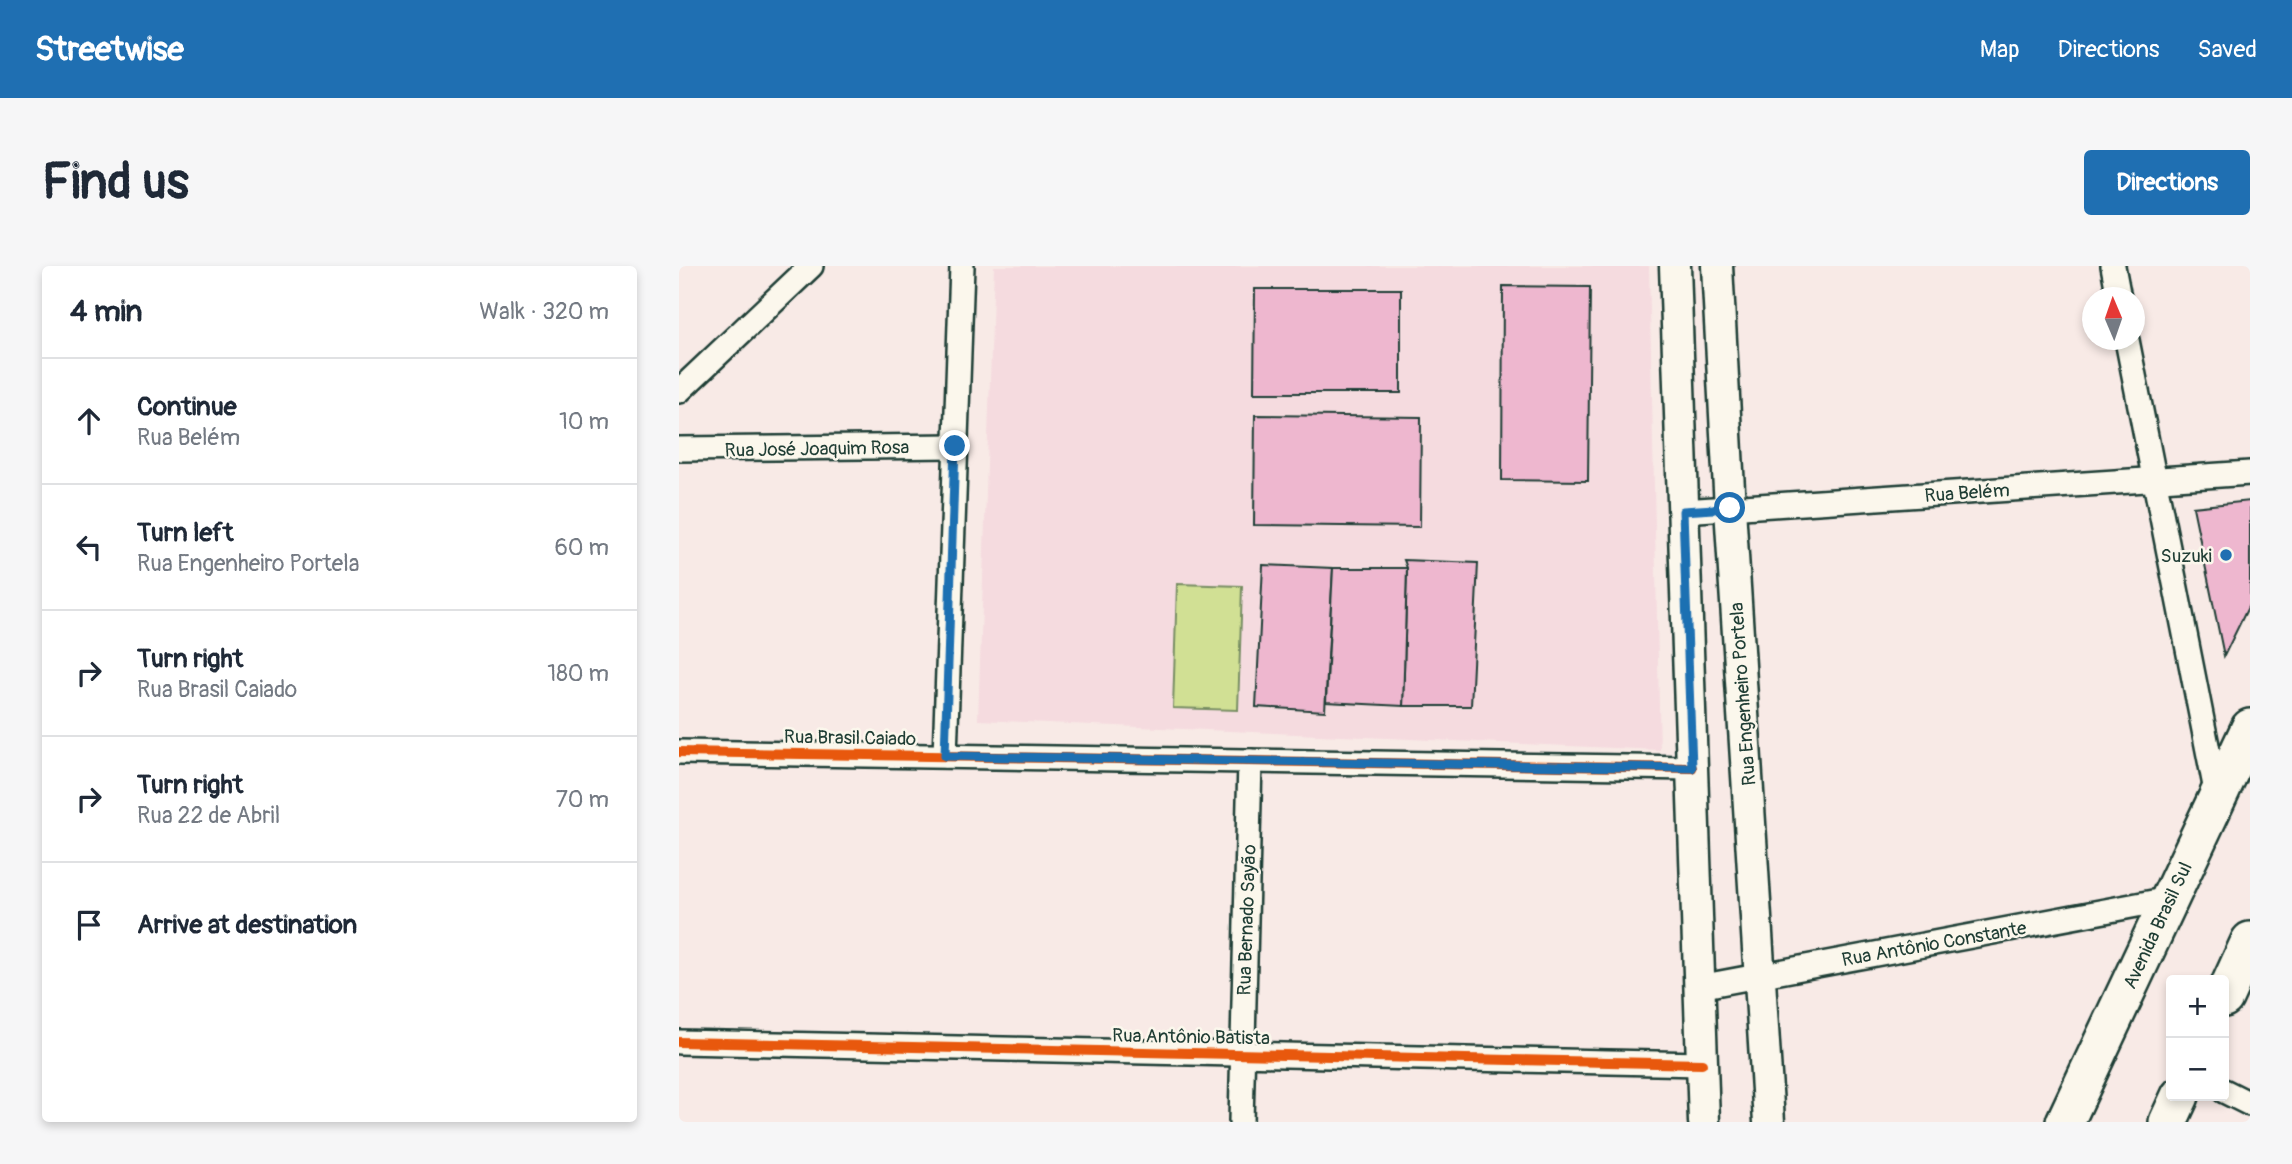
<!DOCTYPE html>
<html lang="en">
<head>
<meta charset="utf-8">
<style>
  body { margin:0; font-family:Pangolin,sans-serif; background:#f6f6f7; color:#1f2937 }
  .controls { position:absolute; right:21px; bottom:21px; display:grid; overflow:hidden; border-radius:7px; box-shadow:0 4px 10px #0003 }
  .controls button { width:63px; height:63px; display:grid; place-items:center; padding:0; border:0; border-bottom:2px solid #e0e1e3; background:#fff; color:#1f2937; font:35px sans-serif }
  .compass { position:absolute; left:1403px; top:21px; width:63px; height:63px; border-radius:50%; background:#fff; box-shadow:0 4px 10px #0003; rotate:358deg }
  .stop { position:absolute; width:21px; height:21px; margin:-16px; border:5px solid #1f6fb2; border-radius:50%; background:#fff }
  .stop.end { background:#1f6fb2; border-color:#fff; box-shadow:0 2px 7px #0008 }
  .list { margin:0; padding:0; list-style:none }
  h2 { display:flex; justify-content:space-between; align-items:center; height:91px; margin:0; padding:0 28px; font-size:30px }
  h2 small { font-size:23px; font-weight:400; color:#747a83 }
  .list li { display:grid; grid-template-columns:46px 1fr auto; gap:21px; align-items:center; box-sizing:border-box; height:126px; padding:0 28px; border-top:2px solid #e0e1e3 }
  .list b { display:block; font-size:26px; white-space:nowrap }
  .list p { margin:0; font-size:23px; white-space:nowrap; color:#747a83 }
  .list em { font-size:23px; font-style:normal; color:#747a83 }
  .icon { flex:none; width:38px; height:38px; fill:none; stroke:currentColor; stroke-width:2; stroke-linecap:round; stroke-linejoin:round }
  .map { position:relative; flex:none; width:1571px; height:856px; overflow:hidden; border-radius:7px }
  header { display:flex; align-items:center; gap:42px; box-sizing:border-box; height:98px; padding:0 35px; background:#1f6fb2; color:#fff }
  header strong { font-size:33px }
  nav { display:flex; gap:38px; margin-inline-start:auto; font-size:24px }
  .intro { display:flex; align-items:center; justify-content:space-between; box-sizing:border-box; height:168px; padding:0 42px }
  h1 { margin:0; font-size:49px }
  .button { padding:18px 32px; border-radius:7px; background:#1f6fb2; color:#fff; font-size:24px; font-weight:700 }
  main { display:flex; gap:42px; padding:0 42px }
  aside { flex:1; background:#fff; border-radius:7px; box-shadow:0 4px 10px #0003 }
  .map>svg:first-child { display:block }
</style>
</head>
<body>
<header>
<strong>Streetwise</strong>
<nav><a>Map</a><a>Directions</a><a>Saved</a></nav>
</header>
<div class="intro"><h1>Find us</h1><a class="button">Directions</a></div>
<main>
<aside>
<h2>4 min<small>Walk · 320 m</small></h2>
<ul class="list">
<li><svg class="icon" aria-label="ahead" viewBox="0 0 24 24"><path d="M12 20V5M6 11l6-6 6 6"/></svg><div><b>Continue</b><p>Rua Belém</p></div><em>10 m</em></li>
<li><svg class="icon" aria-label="left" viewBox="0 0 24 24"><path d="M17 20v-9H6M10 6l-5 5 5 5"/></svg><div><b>Turn left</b><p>Rua Engenheiro Portela</p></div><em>60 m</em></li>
<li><svg class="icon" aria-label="right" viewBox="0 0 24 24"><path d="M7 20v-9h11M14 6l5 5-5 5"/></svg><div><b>Turn right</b><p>Rua Brasil Caiado</p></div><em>180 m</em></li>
<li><svg class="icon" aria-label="right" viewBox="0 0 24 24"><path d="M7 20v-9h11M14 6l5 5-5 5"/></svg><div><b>Turn right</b><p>Rua 22 de Abril</p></div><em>70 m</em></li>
<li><svg class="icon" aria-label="arrive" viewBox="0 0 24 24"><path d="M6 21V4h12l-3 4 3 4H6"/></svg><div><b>Arrive at destination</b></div></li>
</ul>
</aside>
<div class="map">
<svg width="1571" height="856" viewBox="0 0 1571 856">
  <rect width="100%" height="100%" fill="#f8eae6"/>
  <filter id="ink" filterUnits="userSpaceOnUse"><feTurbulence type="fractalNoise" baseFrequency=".0143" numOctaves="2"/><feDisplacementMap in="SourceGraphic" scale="14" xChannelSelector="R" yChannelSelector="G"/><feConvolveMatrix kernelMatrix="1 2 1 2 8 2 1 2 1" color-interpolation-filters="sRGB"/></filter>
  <g filter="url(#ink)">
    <path fill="#f5dbdf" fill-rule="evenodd" d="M315,0H970L981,484L299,454ZM825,20L911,21L909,215L823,214ZM576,23H722V127H576ZM576,149H577L742,151L575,259ZM726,294L799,297L792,440H724L647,436L646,445L577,441L585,299L728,302Z"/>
    <path fill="#d1e094" stroke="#788e64" stroke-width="2" d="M498,318L563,320L559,444L494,442Z"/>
    <g fill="#eeb7cf" stroke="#1f3d34" stroke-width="2">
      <path d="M824,20L911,21L909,215L823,214Z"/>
      <path d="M576,23H722V127H575Z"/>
      <path d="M576,149L742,151L741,261L575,259Z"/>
      <path d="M1571,235V337L1545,390L1514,241Z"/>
      <path d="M725,294L799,297L792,440H724L728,302Z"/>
      <path d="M584,299L654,302L646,445L577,441Z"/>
      <path d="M654,302H728L724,440L647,436Z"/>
    </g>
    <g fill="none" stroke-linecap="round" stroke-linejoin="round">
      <defs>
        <g id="minor">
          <path d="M1434,0L1440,32"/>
          <path d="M1448,74L1538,530"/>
          <path d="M0,125L132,0"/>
          <path d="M0,183L276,180"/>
          <path d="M1004,245L1571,207"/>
          <path d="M0,486L1013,502"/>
          <path d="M266,490L283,0"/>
          <path d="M1020,721L1490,633"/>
          <path d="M0,776L1023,798"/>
          <path d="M1545,825L1571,838"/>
          <path d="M562,856L571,495"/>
        </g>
        <g id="tertiary">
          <path d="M996,0L1025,856"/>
          <path d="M1038,0L1051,242L1090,856"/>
        </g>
        <g id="primary">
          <path d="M1545,732L1571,675"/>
          <path d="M1386,856L1571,462"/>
          <path d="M1489,856L1501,830"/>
        </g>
      </defs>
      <use href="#minor" stroke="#1f3d34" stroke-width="28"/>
      <use href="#tertiary" stroke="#1f3d34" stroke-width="35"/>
      <use href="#primary" stroke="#1f3d34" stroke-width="42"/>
      <use href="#minor" stroke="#fbf7ec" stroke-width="23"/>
      <use href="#tertiary" stroke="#fbf7ec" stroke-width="30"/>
      <use href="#primary" stroke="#fbf7ec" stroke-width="37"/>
      <defs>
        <g id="cycleway">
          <path d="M0,486L1013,502"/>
          <path d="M0,776L1023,798"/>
        </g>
      </defs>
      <use href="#cycleway" stroke="#fbf7ec" stroke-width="15"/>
      <use href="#cycleway" stroke="#e8590c" stroke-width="10"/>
    </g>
  </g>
  <g fill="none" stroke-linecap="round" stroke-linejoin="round" filter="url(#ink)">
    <path stroke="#1f6fb2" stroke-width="9" d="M276,180L266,490L1013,502L1004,245L1051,242"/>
  </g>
  <circle fill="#1f6fb2" stroke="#fbf7ec" stroke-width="2.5" cx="1547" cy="289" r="7"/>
  <g text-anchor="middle" stroke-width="5" stroke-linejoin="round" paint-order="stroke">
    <g font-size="19" fill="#1f3d34" stroke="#fbf7ec">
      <text transform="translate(138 182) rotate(-1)" y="7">Rua José Joaquim Rosa</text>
      <text transform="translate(1288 226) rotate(-4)" y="7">Rua Belém</text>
      <text transform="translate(1063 428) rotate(-94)" y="7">Rua Engenheiro Portela</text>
      <text transform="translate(171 471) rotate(1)" y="7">Rua Brasil Caiado</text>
      <text transform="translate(567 654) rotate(-88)" y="7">Rua Bernado Sayão</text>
      <text transform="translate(1478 659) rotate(-65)" y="7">Avenida Brasil Sul</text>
      <text transform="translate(1255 677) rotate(-10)" y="7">Rua Antônio Constante</text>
      <text transform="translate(512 770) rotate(1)" y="7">Rua Antônio Batista</text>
    </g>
    <g font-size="19" fill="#1f3d34" stroke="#fbf7ec" text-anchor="end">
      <text x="1533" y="296">Suzuki</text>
    </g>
  </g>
</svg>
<div class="controls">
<button>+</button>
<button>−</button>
</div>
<svg class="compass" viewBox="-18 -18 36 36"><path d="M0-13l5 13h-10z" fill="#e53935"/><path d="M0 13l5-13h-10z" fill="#747a83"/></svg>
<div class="stop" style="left:1051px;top:242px"></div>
<div class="stop end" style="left:276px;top:180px"></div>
</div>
</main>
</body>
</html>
